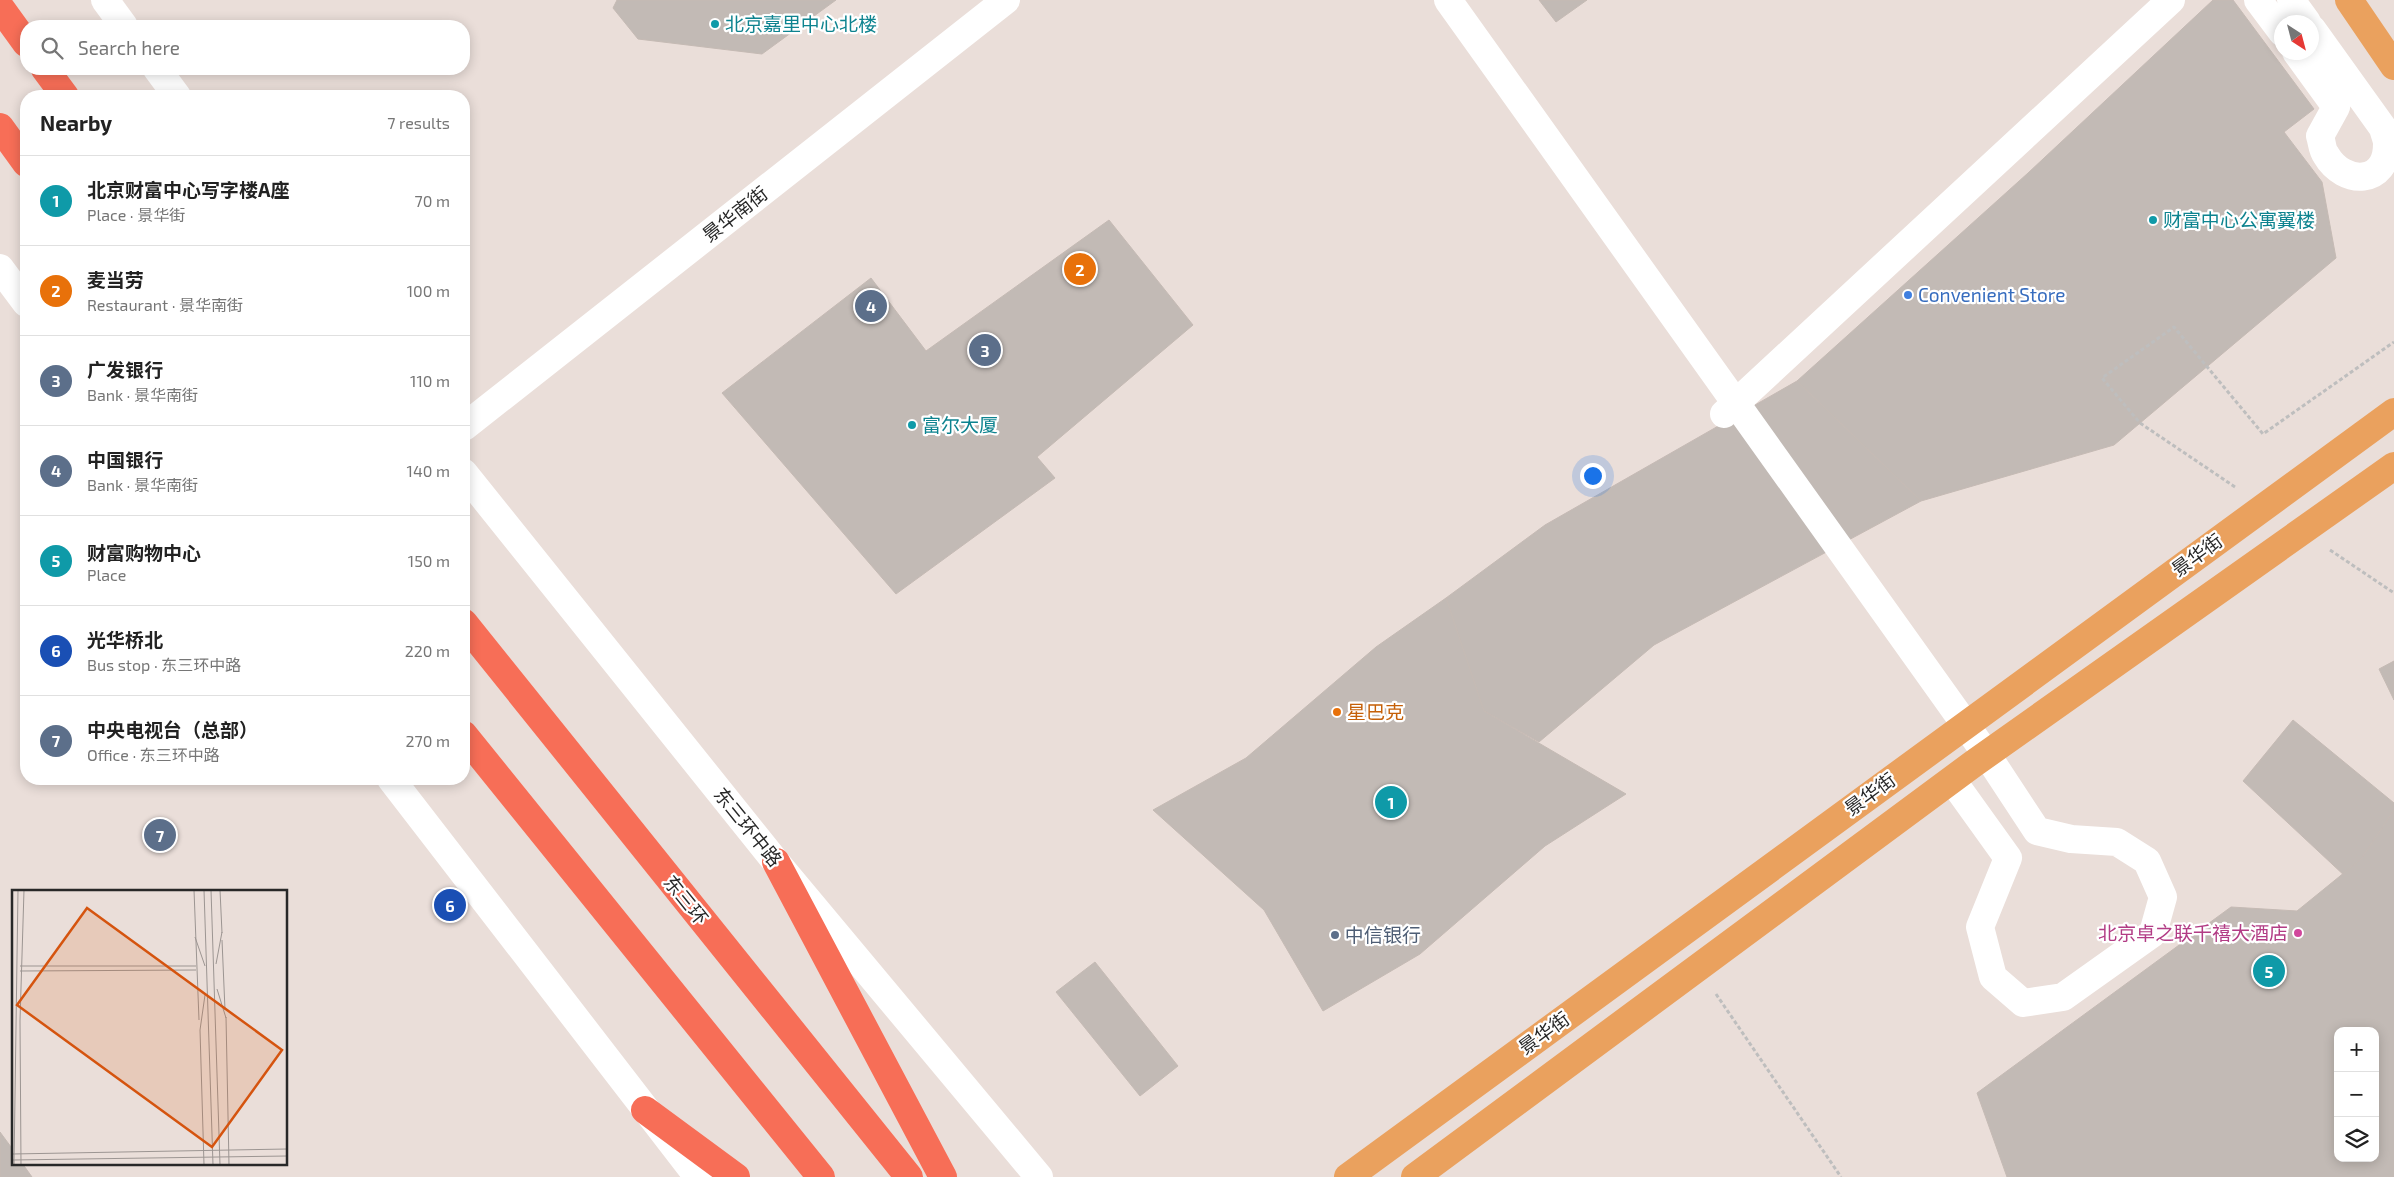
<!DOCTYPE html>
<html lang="en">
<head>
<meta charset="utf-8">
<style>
  body { margin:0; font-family:"Exo 2","Noto Sans SC",sans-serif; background:#f2f2f2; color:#222 }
  .controls { position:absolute; right:15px; bottom:15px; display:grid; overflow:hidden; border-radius:10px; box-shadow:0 2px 12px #0003 }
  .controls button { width:45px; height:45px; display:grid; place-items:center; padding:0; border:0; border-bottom:1px solid #e0e0e0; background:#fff; color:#222; font:25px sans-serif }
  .compass { position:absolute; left:2274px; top:15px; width:45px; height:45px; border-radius:50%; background:#fff; box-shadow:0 2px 12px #0003; rotate:144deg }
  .you { position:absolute; left:1592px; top:475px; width:18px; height:18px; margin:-12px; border:4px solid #fff; border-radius:50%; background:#1a73e8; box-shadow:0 0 0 8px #1a73e833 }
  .badge { display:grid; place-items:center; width:32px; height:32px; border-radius:50%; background:#d93025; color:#fff; font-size:16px; font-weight:700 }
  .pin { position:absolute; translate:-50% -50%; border:2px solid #fff; box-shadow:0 1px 5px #0006 }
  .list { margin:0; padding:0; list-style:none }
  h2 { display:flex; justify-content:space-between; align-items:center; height:65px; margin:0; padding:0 20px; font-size:21px }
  h2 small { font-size:16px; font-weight:400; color:#767676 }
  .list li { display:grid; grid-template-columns:32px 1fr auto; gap:15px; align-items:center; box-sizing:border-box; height:90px; padding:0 20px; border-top:1px solid #e0e0e0 }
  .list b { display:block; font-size:19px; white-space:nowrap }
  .list p { margin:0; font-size:16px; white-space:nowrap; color:#767676 }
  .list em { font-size:16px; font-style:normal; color:#767676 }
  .icon { flex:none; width:28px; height:28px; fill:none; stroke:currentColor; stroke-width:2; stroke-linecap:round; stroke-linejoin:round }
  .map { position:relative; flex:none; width:2394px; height:1177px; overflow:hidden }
  .search { position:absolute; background:#fff; box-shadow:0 2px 12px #0003; left:20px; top:20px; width:450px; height:55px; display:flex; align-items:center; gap:12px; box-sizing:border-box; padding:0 18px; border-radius:20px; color:#767676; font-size:19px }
  .panel { position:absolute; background:#fff; box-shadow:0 2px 12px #0003; left:20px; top:90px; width:450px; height:695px; border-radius:20px }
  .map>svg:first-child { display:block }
</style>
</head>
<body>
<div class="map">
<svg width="2394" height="1177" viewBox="0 0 2394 1177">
  <rect width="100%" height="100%" fill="#eaded9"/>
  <g fill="#c2bab5" stroke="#c5bab4" fill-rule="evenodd">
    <path d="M617,0H836L762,54L638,39L613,8Z"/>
    <path d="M1539,0H1587L1556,22Z"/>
    <path d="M2213,0H2233L2314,109L2284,132L2322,182L2336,258L2114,445L1921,501L1797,381L2028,173Z"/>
    <path d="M1109,220L1193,325L1037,457L1055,478L896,594L722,393L871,278L926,351Z"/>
    <path d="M1797,381L1921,501L1654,645L1539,742L1484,711L1446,598L1545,525Z"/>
    <path d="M1446,598L1484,711L1626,794L1545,846L1420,954L1323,1011L1264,910L1153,810L1246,758L1376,647Z"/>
    <path d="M2394,661V700L2379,669Z"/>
    <path d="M2293,720L2394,803V953L2080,1177H2021L1987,1093L2233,911L2300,914L2347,878L2243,781Z"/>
    <path d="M2394,810V1177H2007L1977,1093L2231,907L2297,911L2361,859ZM2338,1031H2375V1158H2338Z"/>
    <path d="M1095,962L1178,1066L1140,1096L1056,992Z"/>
    <path d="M0,1132L14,1151V1163H22L32,1177H0Z"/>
  </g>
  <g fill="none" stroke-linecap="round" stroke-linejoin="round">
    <g stroke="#bebebe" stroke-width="3" stroke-dasharray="4 2.5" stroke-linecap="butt">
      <path d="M2235,487L2140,423L2102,378L2174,327L2263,434L2394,342"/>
      <path d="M2330,550L2394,593"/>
      <path d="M1716,994L1841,1177"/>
    </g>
    <g stroke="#fff" stroke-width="28">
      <path d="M105,0L124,26"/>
      <path d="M1448,0L1987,755L2037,831L2071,839L2117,842L2147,861L2163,897L2153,933L2063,997L2023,1003L1993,977L1980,927L2008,858L1952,780"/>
      <path d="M2258,0L2282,32"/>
      <path d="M2291,0L2307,22"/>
      <path d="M2296,52L2336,107L2320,136C2322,142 2322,150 2326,155C2344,186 2387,185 2387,144C2387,139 2384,133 2383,128L2312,29"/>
      <path d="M157,69L177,96"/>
      <path d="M0,268L26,303"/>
      <path d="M1724,414L2171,0"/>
      <path d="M464,427L1006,0"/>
      <path d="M464,473L776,862L1039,1177"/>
      <path d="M391,779L698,1177"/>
    </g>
    <g stroke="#eaa15e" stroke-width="28">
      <path d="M2349,0L2394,66"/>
      <path d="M1348,1177L2394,412"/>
      <path d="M1415,1177L1973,764L2394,466"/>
    </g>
    <g stroke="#f76e57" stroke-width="28">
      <path d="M0,7L26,43"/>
      <path d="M45,69L65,96"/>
      <path d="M0,127L26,163"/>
      <path d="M464,623L909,1177"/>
      <path d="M464,735L821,1177"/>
      <path d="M776,862L943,1177"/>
      <path d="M645,1110L736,1177"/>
    </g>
  </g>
  <g fill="#0f9aa8" stroke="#fff" stroke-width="2">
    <circle cx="715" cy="24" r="5"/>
    <circle cx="2153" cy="220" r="5"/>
    <circle cx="912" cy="425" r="5"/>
  </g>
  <circle fill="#3f7fe0" stroke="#fff" stroke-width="2" cx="1908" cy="295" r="5"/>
  <circle fill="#e8710a" stroke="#fff" stroke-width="2" cx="1337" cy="712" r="5"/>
  <circle fill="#d1479c" stroke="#fff" stroke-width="2" cx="2298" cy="933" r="5"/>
  <circle fill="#5c6f8a" stroke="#fff" stroke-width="2" cx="1335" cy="935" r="5"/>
  <g text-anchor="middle" stroke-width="4.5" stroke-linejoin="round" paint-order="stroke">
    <g font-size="19" fill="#0d838f" stroke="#fff" text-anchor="start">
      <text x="725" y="31">北京嘉里中心北楼</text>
      <text x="2163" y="227">财富中心公寓翼楼</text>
      <text x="922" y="432">富尔大厦</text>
    </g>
    <g font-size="19" fill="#282828" stroke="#fff">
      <text transform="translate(735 214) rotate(-38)" y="7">景华南街</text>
      <text transform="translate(2197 555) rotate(-36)" y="7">景华街</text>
      <text transform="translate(1870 794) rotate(-36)" y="7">景华街</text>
      <text transform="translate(748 827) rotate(51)" y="7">东三环中路</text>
      <text transform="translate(686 900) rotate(51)" y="7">东三环</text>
      <text transform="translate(1544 1033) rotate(-36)" y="7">景华街</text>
    </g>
    <g font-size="19" fill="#366cbe" stroke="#fff" text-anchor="start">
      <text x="1918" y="302">Convenient Store</text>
    </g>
    <g font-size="19" fill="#c56008" stroke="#fff" text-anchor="start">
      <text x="1347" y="719">星巴克</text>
    </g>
    <g font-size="19" fill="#b23c85" stroke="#fff" text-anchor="end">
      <text x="2288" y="940">北京卓之联千禧大酒店</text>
    </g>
    <g font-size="19" fill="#4e5e75" stroke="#fff" text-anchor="start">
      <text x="1345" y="942">中信银行</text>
    </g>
  </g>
  <g transform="translate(12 890)">
    <rect width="275" height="275" fill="#eaded9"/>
    <path fill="none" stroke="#9c9592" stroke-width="1" d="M182,0L187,130M192,0L201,275M199,0L208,275M208,0L210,43M183,47L193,76M210,50L213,120M204,74L210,42M8,76H184M8,81L184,80M205,99L214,128M214,127L217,275M188,140L192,275M188,140L193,105M0,264L275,259M0,270L275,266M2,275L6,0M9,275L8,131L12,0"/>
    <path fill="#d5540f" fill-opacity="0.15" stroke="#d5540f" stroke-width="2.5" d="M75,18L270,160L200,257L5,115Z"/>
    <rect width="275" height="275" fill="none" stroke="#282828" stroke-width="2.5"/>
  </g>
</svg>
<div class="controls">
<button>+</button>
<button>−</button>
<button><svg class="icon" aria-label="layers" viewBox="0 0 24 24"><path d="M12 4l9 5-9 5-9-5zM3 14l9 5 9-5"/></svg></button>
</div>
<svg class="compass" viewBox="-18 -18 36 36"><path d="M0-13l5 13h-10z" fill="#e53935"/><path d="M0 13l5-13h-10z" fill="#767676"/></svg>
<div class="you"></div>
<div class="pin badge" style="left:1391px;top:802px;background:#0f9aa8">1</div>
<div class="pin badge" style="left:1080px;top:269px;background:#e8710a">2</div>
<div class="pin badge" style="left:985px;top:350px;background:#5c6f8a">3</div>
<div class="pin badge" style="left:871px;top:306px;background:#5c6f8a">4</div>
<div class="pin badge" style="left:2269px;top:971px;background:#0f9aa8">5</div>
<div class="pin badge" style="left:450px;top:905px;background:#1a4fb4">6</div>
<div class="pin badge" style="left:160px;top:835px;background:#5c6f8a">7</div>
<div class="search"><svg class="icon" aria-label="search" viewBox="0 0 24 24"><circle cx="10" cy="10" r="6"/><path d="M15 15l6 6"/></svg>Search here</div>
<section class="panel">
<h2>Nearby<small>7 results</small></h2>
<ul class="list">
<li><span class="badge" style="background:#0f9aa8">1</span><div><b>北京财富中心写字楼A座</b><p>Place · 景华街</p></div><em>70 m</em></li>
<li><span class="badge" style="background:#e8710a">2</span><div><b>麦当劳</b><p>Restaurant · 景华南街</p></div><em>100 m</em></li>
<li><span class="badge" style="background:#5c6f8a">3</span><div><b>广发银行</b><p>Bank · 景华南街</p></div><em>110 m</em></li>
<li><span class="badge" style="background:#5c6f8a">4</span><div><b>中国银行</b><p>Bank · 景华南街</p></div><em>140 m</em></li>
<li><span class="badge" style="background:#0f9aa8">5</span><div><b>财富购物中心</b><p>Place</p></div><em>150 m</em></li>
<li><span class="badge" style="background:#1a4fb4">6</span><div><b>光华桥北</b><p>Bus stop · 东三环中路</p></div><em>220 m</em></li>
<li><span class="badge" style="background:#5c6f8a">7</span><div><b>中央电视台（总部）</b><p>Office · 东三环中路</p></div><em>270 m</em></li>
</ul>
</section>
</div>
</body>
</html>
